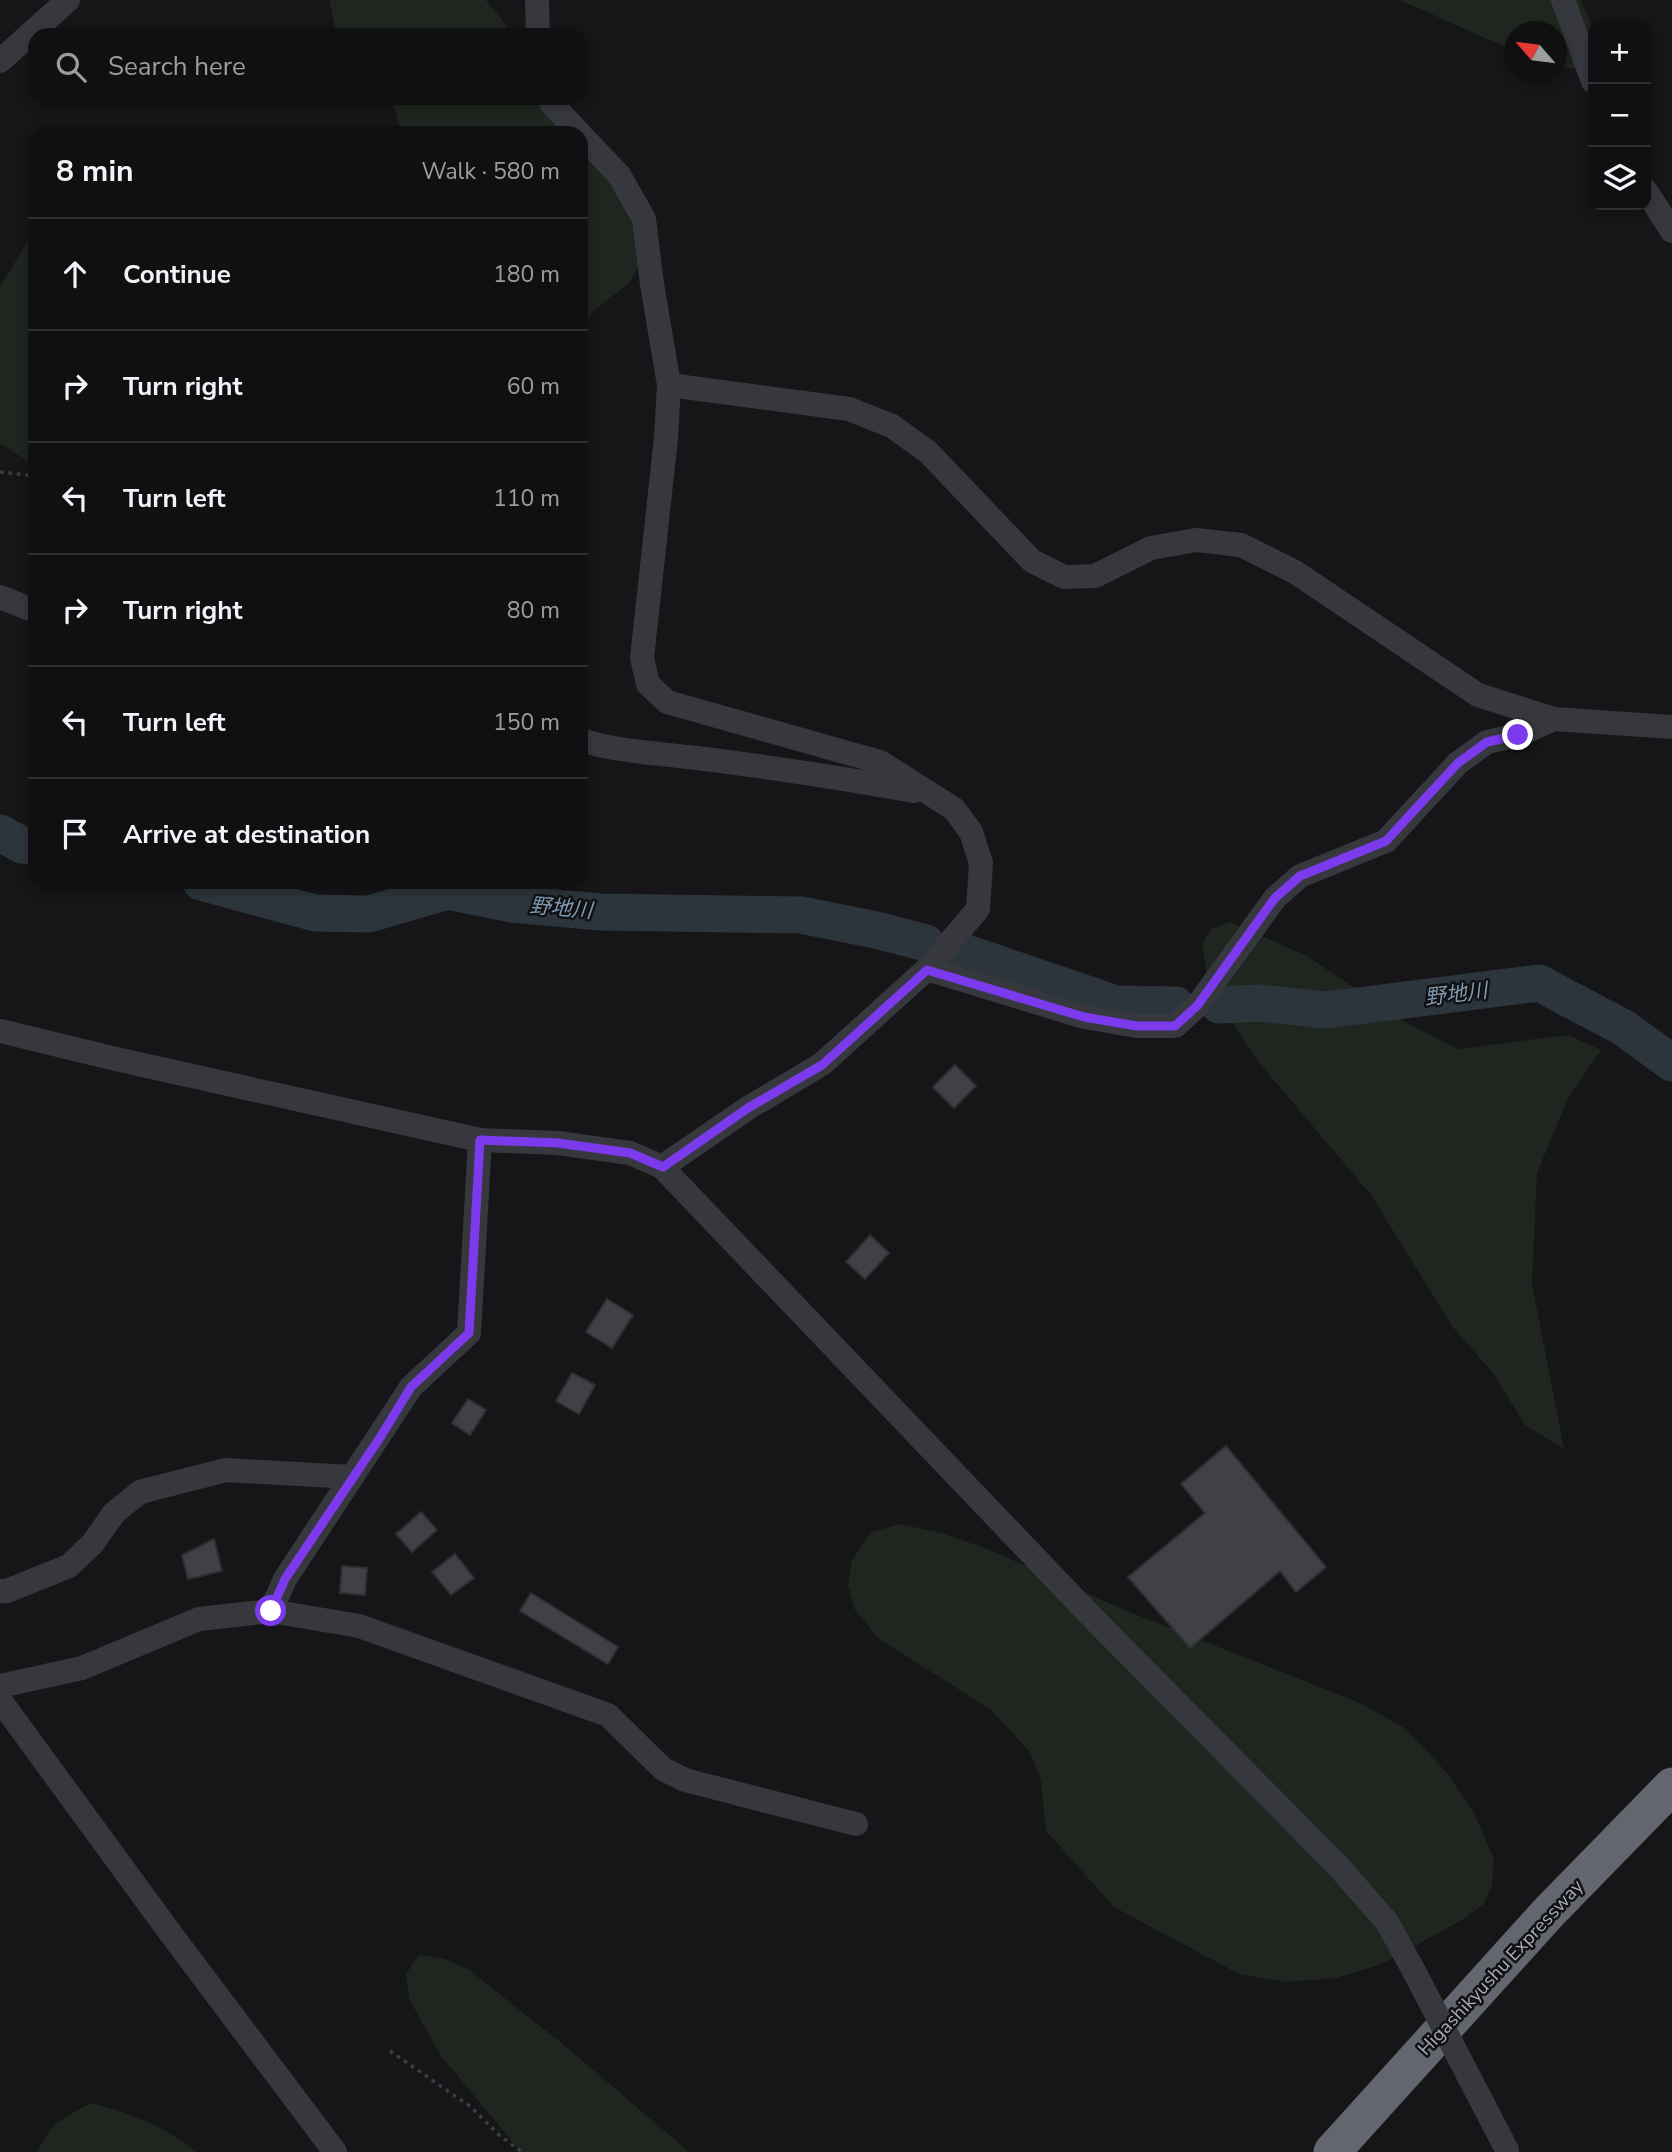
<!DOCTYPE html>
<html lang="en">
<head>
<meta charset="utf-8">
<style>
  body { margin:0; font-family:"Nunito Sans","Noto Sans JP",sans-serif; background:#19191b; color:#f1f3f6 }
  .controls { position:absolute; right:21px; top:21px; display:grid; overflow:hidden; border-radius:14px; box-shadow:0 4px 10px #0003 }
  .controls button { width:63px; height:63px; display:grid; place-items:center; padding:0; border:0; border-bottom:2px solid #303032; background:#101012; color:#f1f3f6; font:35px sans-serif }
  .compass { position:absolute; left:1504px; top:21px; width:63px; height:63px; border-radius:50%; background:#101012; box-shadow:0 4px 10px #0003; rotate:298deg }
  .stop { position:absolute; width:21px; height:21px; margin:-16px; border:5px solid #7c3aed; border-radius:50%; background:#fff }
  .stop.end { background:#7c3aed; border-color:#fff; box-shadow:0 2px 7px #0008 }
  .list { margin:0; padding:0; list-style:none }
  h2 { display:flex; justify-content:space-between; align-items:center; height:91px; margin:0; padding:0 28px; font-size:30px }
  h2 small { font-size:23px; font-weight:400; color:#9c9d9f }
  .list li { display:grid; grid-template-columns:46px 1fr auto; gap:21px; align-items:center; box-sizing:border-box; height:112px; padding:0 28px; border-top:2px solid #303032 }
  .list b { display:block; font-size:26px; white-space:nowrap }
  .list em { font-size:23px; font-style:normal; color:#9c9d9f }
  .icon { flex:none; width:38px; height:38px; fill:none; stroke:currentColor; stroke-width:2; stroke-linecap:round; stroke-linejoin:round }
  .map { position:relative; flex:none; width:1672px; height:2152px; overflow:hidden }
  .search { position:absolute; background:#101012; box-shadow:0 4px 10px #0003; left:28px; top:28px; width:560px; height:77px; display:flex; align-items:center; gap:18px; box-sizing:border-box; padding:0 24px; border-radius:21px; color:#9c9d9f; font-size:26px }
  .panel { position:absolute; background:#101012; box-shadow:0 4px 10px #0003; left:28px; top:126px; width:560px; height:763px; border-radius:21px }
  .map>svg:first-child { display:block }
</style>
</head>
<body>
<div class="map">
<svg width="1672" height="2152" viewBox="0 0 1672 2152">
  <rect width="100%" height="100%" fill="#161618"/>
  <g fill="#1e261f">
    <path d="M329,0H486L514,35H337Z"/>
    <path d="M1400,0H1580C1593,27 1601,44 1586,72L1557,65L1556,32H1514V51Z"/>
    <path d="M389,98H564L622,172L654,238L630,282L591,313L581,328V133H401L393,102Z"/>
    <path d="M35,229V466L0,443V287Z"/>
    <path d="M1230,922L1307,956L1407,1023L1458,1049L1568,1035L1601,1050L1568,1098L1537,1173L1532,1284L1564,1449L1525,1425L1493,1373L1452,1326L1371,1195L1257,1060L1210,989L1202,945L1211,929Z"/>
    <path d="M900,1524L945,1534L990,1550L1122,1609L1360,1703L1406,1729L1447,1773L1473,1811L1494,1859L1492,1885L1484,1904L1460,1921L1382,1964L1336,1978L1285,1982L1239,1974L1114,1907L1046,1831L1041,1780L1030,1752L991,1710L878,1638L855,1610L848,1585L852,1560L871,1532Z"/>
    <path d="M419,1955L444,1959L468,1969L564,2045L689,2152H521L441,2056L409,1999L406,1974Z"/>
    <path d="M92,2103C130,2113 166,2126 196,2152H38C50,2122 66,2116 92,2103Z"/>
  </g>
  <g fill="none" stroke-linecap="round" stroke-linejoin="round">
    <g stroke="#2c353c" stroke-width="37">
      <path d="M0,833L22,845L35,846"/>
      <path d="M201,882L315,913L369,914L448,891L512,904L600,912L801,915L876,930L926,943"/>
      <path d="M964,952L1116,1004L1176,1005"/>
      <path d="M1219,1005L1259,1003L1326,1010L1539,983L1624,1028L1672,1063"/>
    </g>
  </g>
  <g fill="#404145" stroke="#303034" stroke-width="2">
    <path d="M955,1065L976,1086L954,1108L933,1087Z"/>
    <path d="M870,1235L889,1253L865,1279L846,1262Z"/>
    <path d="M607,1299L633,1315L612,1348L586,1332Z"/>
    <path d="M572,1373L595,1385L579,1414L556,1401Z"/>
    <path d="M468,1399L486,1410L470,1435L452,1423Z"/>
    <path d="M1226,1446L1326,1567L1296,1592L1280,1571L1190,1648L1128,1577L1205,1513L1181,1484Z"/>
    <path d="M421,1512L437,1530L412,1552L396,1534Z"/>
    <path d="M214,1539L222,1571L188,1579L182,1555Z"/>
    <path d="M455,1554L474,1578L451,1595L432,1572Z"/>
    <path d="M342,1566L367,1568L365,1595L340,1593Z"/>
    <path d="M531,1593L618,1647L608,1664L520,1611Z"/>
  </g>
  <g fill="none" stroke-linecap="round" stroke-linejoin="round">
    <g stroke="#3d3f44" stroke-width="3.5" stroke-dasharray="3.5 5" stroke-linecap="butt">
      <path d="M0,472L35,476"/>
      <path d="M390,2051L471,2107L499,2135L522,2152"/>
    </g>
    <g stroke="#37383d" stroke-width="24">
      <path d="M537,0L538,35"/>
      <path d="M1563,0L1593,81"/>
      <path d="M0,61L68,0"/>
      <path d="M550,98L552,104L579,133"/>
      <path d="M581,135L619,175L644,219L652,284L669,385L666,438L642,658L648,684L667,702L880,762L954,809L971,832L981,863L978,909L927,969L822,1064L748,1108L662,1167"/>
      <path d="M1646,191L1672,231"/>
      <path d="M669,385L849,409L892,426L928,452L1032,561L1064,577L1095,576L1151,548L1196,540L1241,545L1295,572L1478,695L1554,719L1672,727"/>
      <path d="M0,597L35,611"/>
      <path d="M581,740C618,752 658,753 697,758C770,767 842,778 914,791"/>
      <path d="M927,969L1084,1017L1137,1026H1175L1197,1006L1275,898L1300,876L1386,841L1458,763L1487,742L1518,735L1554,719"/>
      <path d="M0,1031L116,1059L480,1140L558,1143L630,1153L662,1167L1087,1612L1337,1865L1387,1922L1415,1973"/>
      <path d="M0,1591H7L69,1566L93,1543L114,1513L140,1492L226,1470L352,1477L411,1387L469,1333L480,1140"/>
      <path d="M271,1611L285,1579L352,1477"/>
      <path d="M0,1686L82,1668L199,1619L271,1611L359,1626L608,1715L663,1769L685,1780L856,1824"/>
      <path d="M0,1700L171,1934L335,2152"/>
    </g>
    <path stroke="#63666e" stroke-width="37" d="M1332,2152L1549,1912L1672,1786"/>
    <path stroke="#37383d" stroke-width="24" d="M1415,1973L1507,2150"/>
  </g>
  <g fill="none" stroke-linecap="round" stroke-linejoin="round">
    <path stroke="#7c3aed" stroke-width="9" d="M271,1611L285,1579L381,1436L411,1387L469,1333L480,1140L558,1143L630,1153L663,1167L748,1108L822,1065L927,970L1084,1017L1137,1026H1175L1197,1006L1275,898L1300,876L1386,841L1458,763L1487,742L1518,735"/>
  </g>
  <g text-anchor="middle" stroke-width="5" stroke-linejoin="round" paint-order="stroke">
    <g font-size="19" fill="#a8adb8" stroke="#111113">
      <text transform="translate(1500 1967) rotate(-47)" y="7">Higashikyushu Expressway</text>
    </g>
    <g font-size="21" font-style="italic" fill="#7f9bb3" stroke="#111113">
      <text transform="translate(561 908) rotate(5)" y="7">野地川</text>
      <text transform="translate(1456 994) rotate(-7)" y="7">野地川</text>
    </g>
  </g>
</svg>
<div class="controls">
<button>+</button>
<button>−</button>
<button><svg class="icon" aria-label="layers" viewBox="0 0 24 24"><path d="M12 4l9 5-9 5-9-5zM3 14l9 5 9-5"/></svg></button>
</div>
<svg class="compass" viewBox="-18 -18 36 36"><path d="M0-13l5 13h-10z" fill="#e53935"/><path d="M0 13l5-13h-10z" fill="#9c9d9f"/></svg>
<div class="stop" style="left:271px;top:1611px"></div>
<div class="stop end" style="left:1518px;top:735px"></div>
<div class="search"><svg class="icon" aria-label="search" viewBox="0 0 24 24"><circle cx="10" cy="10" r="6"/><path d="M15 15l6 6"/></svg>Search here</div>
<section class="panel">
<h2>8 min<small>Walk · 580 m</small></h2>
<ul class="list">
<li><svg class="icon" aria-label="ahead" viewBox="0 0 24 24"><path d="M12 20V5M6 11l6-6 6 6"/></svg><div><b>Continue</b></div><em>180 m</em></li>
<li><svg class="icon" aria-label="right" viewBox="0 0 24 24"><path d="M7 20v-9h11M14 6l5 5-5 5"/></svg><div><b>Turn right</b></div><em>60 m</em></li>
<li><svg class="icon" aria-label="left" viewBox="0 0 24 24"><path d="M17 20v-9H6M10 6l-5 5 5 5"/></svg><div><b>Turn left</b></div><em>110 m</em></li>
<li><svg class="icon" aria-label="right" viewBox="0 0 24 24"><path d="M7 20v-9h11M14 6l5 5-5 5"/></svg><div><b>Turn right</b></div><em>80 m</em></li>
<li><svg class="icon" aria-label="left" viewBox="0 0 24 24"><path d="M17 20v-9H6M10 6l-5 5 5 5"/></svg><div><b>Turn left</b></div><em>150 m</em></li>
<li><svg class="icon" aria-label="arrive" viewBox="0 0 24 24"><path d="M6 21V4h12l-3 4 3 4H6"/></svg><div><b>Arrive at destination</b></div></li>
</ul>
</section>
</div>
</body>
</html>
